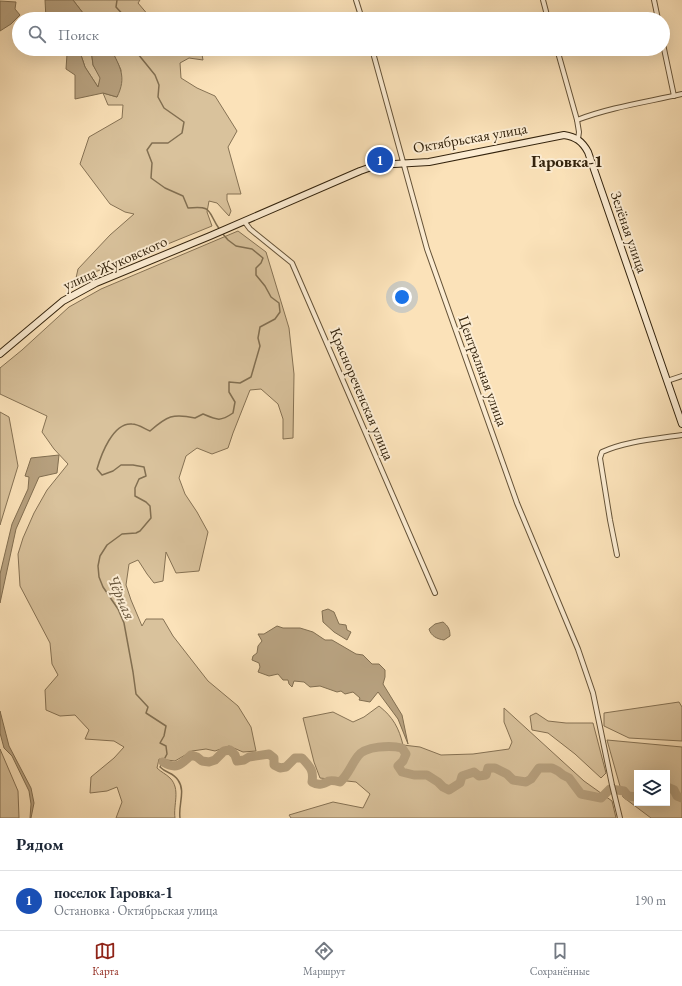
<!DOCTYPE html>
<html lang="ru">
<head>
<meta charset="utf-8">
<style>
  body { margin:0; font-family:"EB Garamond",serif; background:#f2f2f3; color:#1f2937 }
  .controls { position:absolute; right:12px; bottom:12px; display:grid; overflow:hidden; border-radius:0px; box-shadow:0 4px 16px #0002 }
  .controls button { width:36px; height:36px; display:grid; place-items:center; padding:0; border:0; border-bottom:1px solid #e0e1e3; background:#fff; color:#1f2937; font:20px sans-serif }
  .you { position:absolute; left:402px; top:297px; width:14px; height:14px; margin:-10px; border:3px solid #fff; border-radius:50%; background:#1a73e8; box-shadow:0 0 0 6px #1a73e833 }
  .badge { display:grid; place-items:center; width:26px; height:26px; border-radius:50%; background:#8f2418; color:#fff; font-size:13px; font-weight:700 }
  .pin { position:absolute; translate:-50% -50%; border:2px solid #fff; box-shadow:0 1px 4px #0006 }
  .list { margin:0; padding:0; list-style:none }
  h2 { display:flex; justify-content:space-between; align-items:center; height:52px; margin:0; padding:0 16px; font-size:17px }
  h2 small { font-size:13px; font-weight:400; color:#747a83 }
  .list li { display:grid; grid-template-columns:26px 1fr auto; gap:12px; align-items:center; box-sizing:border-box; height:60px; padding:0 16px; border-top:1px solid #e0e1e3 }
  .list b { display:block; font-size:15px; white-space:nowrap }
  .list p { margin:0; font-size:13px; white-space:nowrap; color:#747a83 }
  .list em { font-size:13px; font-style:normal; color:#747a83 }
  .icon { flex:none; width:22px; height:22px; fill:none; stroke:currentColor; stroke-width:2; stroke-linecap:round; stroke-linejoin:round }
  .map { position:relative; flex:none; width:682px; height:818px; overflow:hidden }
  .search { position:absolute; background:#fff; box-shadow:0 4px 16px #0002; left:12px; right:12px; top:12px; height:44px; display:flex; align-items:center; gap:10px; box-sizing:border-box; padding:0 14px; border-radius:22px; color:#747a83; font-size:15px }
  .sheet { height:112px; background:#fff }
  nav { display:flex; justify-content:space-around; align-items:center; box-sizing:border-box; height:56px; border-top:1px solid #e0e1e3; background:#fff; font-size:11px; color:#747a83 }
  nav a { display:grid; justify-items:center; gap:2px }
  nav .on { color:#8f2418 }
  .map>svg:first-child { display:block }
</style>
</head>
<body>
<div class="map">
<svg width="682" height="818" viewBox="0 0 682 818">
  <rect width="100%" height="100%" fill="#fbe2b9"/>
  <filter id="stains"><feTurbulence type="fractalNoise" baseFrequency=".005" numOctaves="4"/><feColorMatrix values="0 0 0 0 .2 0 0 0 0 .09 0 0 0 0 .02 0 0 0 .5 -.17"/></filter>
  <radialGradient id="worn" r=".72"><stop offset=".6" stop-color="#630" stop-opacity="0"/><stop offset="1" stop-color="#630" stop-opacity=".3"/></radialGradient>
  <g fill="#d9c29c" stroke="#867254" fill-rule="evenodd">
    <path d="M73,0H140L138,3L149,16L154,19H81L83,13Z"/>
    <path d="M79,49H91L93,65L101,78L98,87L85,67Z"/>
    <path d="M111,49H201L203,60L189,58L180,63L181,78L197,88L215,96L237,131L228,147L241,194H227V200L231,211L229,216L217,203L209,201L207,212L212,226L116,265L76,278L78,269L110,235L134,214L125,212L110,204L80,164L89,137L122,118L123,105H108L103,93L117,97L121,70Z"/>
    <path d="M238,231L266,252L289,328L294,374L293,438L283,439V419L278,404L261,389L250,390L233,433L228,448L212,454L197,448L186,456L179,478L185,494L197,512L208,532L199,571L176,573L166,552L163,581L154,583L147,574L138,560L129,564L126,585L131,600L142,626L146,619H163L173,636L208,681L238,706L251,727L256,751L243,752L229,746L215,751L206,749L192,751L175,761L159,759L157,768C161,772 166,774 170,778C181,789 173,805 175,818H116L122,802L117,787L107,791L90,793L91,777L114,758L124,747L114,741L85,739L89,730L75,715L60,716L46,710L45,690L58,675L52,664L50,643L20,586L18,554L23,538L34,513L47,490L68,464L54,449L42,432L47,416L0,394V368L22,350L69,307L101,289Z"/>
    <path d="M0,412L9,417L18,466L0,525Z"/>
    <path d="M679,702L682,707V741L629,738L604,726V713Z"/>
    <path d="M379,706C393,717 399,728 403,745L420,747L441,755L473,754L509,749L512,742L504,722V708L584,781L612,801L616,818H291L289,815L333,802L363,808L370,794L356,782L320,778L314,762L303,718L333,712L353,722L364,717Z"/>
    <path d="M536,713L548,721L566,723H593L606,773L601,778L575,754L548,733L532,730L530,716Z"/>
    <path d="M607,740L682,747V818H651L623,797ZM637,773H667V803H637Z"/>
    <path d="M0,749L18,791L19,818H0Z"/>
  </g>
  <g fill="#b7a17f" stroke="#826f51">
    <path d="M45,0H73L83,13L81,19H46Z"/>
    <path d="M0,1L16,2L15,9L20,15L11,24L0,31Z"/>
    <path d="M63,49H79L85,67L98,87L100,78L93,65L91,49H111C120,67 127,77 117,97L103,93L75,99V75L66,69L67,54Z"/>
    <path d="M59,455L57,473L39,477L16,529L0,603V574L12,524L28,489L29,477L25,476L31,458Z"/>
    <path d="M328,609L334,612L339,624L346,625L347,630L351,632L347,640L334,632L323,622L322,611Z"/>
    <path d="M443,622C448,626 450,629 450,636L444,640C437,639 431,636 429,629L435,624Z"/>
    <path d="M277,626L283,628H300L313,632L325,640H332L356,654L363,655L372,664H379L385,670V677L383,684L402,715L408,744L398,719L378,692L370,702L359,700L360,698L353,692L345,694L341,691L337,692L320,686L310,687L304,682L294,681L292,687L289,684L288,680H283L278,674L269,676L258,672L260,667L259,663L252,660L253,656L257,653L258,646L262,641L258,634H264Z"/>
    <path d="M0,711L9,746L31,788L34,803L31,818H30L31,804L29,791L12,756L4,748L0,733Z"/>
  </g>
  <g fill="none" stroke-linecap="round" stroke-linejoin="round">
    <g stroke="#826f51" stroke-width="1.5">
      <path d="M117,0L116,7L127,19"/>
      <path d="M138,49V54L155,75L159,85L158,97L164,108L184,122L182,133L168,143H152L147,150L152,163L151,178L165,188L183,196L188,208C214,205 207,212 220,230"/>
      <path d="M180,818C178,805 186,791 178,780C173,772 167,774 160,767L167,754L166,746L160,743L164,736L166,726L146,713L148,707L136,694L133,672L124,623L118,609L103,587L99,577L98,566L100,556L107,545L122,534L136,533L140,531L151,518L150,506L146,502L135,496V488L139,479L146,476L144,467L133,465H121L113,471L102,475L97,469C101,455 113,422 132,424C138,424 145,429 150,431C167,416 173,413 195,418L203,414C217,420 220,422 233,413L235,402L229,392V382L240,383L251,377L260,346L258,338L260,327L275,319L280,312L279,303L271,297L265,286L256,275V268L261,263L263,258L252,249L236,246L228,240L222,233"/>
    </g>
    <g stroke="#b7a17f" stroke-width="9">
      <path d="M163,762C176,770 181,765 191,755L197,757L202,761L209,762L215,760L224,751L230,750L235,755L237,761L244,760L249,757L269,754L274,758V765L280,768L286,767L295,758H302C310,767 314,770 312,782C319,786 322,784 329,781C332,780 336,781 340,782C348,775 351,765 358,756C365,746 391,745 402,748L406,754L403,761L398,766L402,772L414,775H427L438,782L443,787L449,790L460,783L462,776L474,772L479,776L486,775L488,768H495L507,774L513,780L526,782L531,779L539,768H552L558,771L563,775L569,778L581,794L601,798L610,789L624,791L628,796L637,797"/>
      <path d="M667,787L674,790L677,796L682,798"/>
    </g>
    <defs>
      <g id="street">
        <path d="M356,0L362,19"/>
        <path d="M543,0L548,19"/>
        <path d="M654,0L658,19"/>
        <path d="M663,44L674,96"/>
        <path d="M372,49L427,249L517,503L578,649L593,693L612,785L620,818"/>
        <path d="M557,49L577,120L579,132L578,139"/>
        <path d="M577,120C611,107 647,102 682,94"/>
        <path d="M244,221L250,229L292,263L435,593"/>
        <path d="M667,381L682,376"/>
        <path d="M617,555L610,520L600,458L602,452C626,441 656,439 682,435"/>
      </g>
      <path id="secondary" d="M0,354L63,301L96,283L210,236L360,171L377,165L429,162L564,135C576,137 582,141 588,152L682,424"/>
    </defs>
    <use href="#street" stroke="#655338" stroke-width="6"/>
    <use href="#secondary" stroke="#33230d" stroke-width="8"/>
    <use href="#street" stroke="#fcecd2" stroke-width="4"/>
    <use href="#secondary" stroke="#fcecd2" stroke-width="6"/>
  </g>
  <g text-anchor="middle" stroke-width="4" stroke-linejoin="round" paint-order="stroke">
    <g font-size="15" fill="#33230d" stroke="#fcecd2">
      <text transform="translate(470 138) rotate(-10)" y="5">Октябрьская улица</text>
      <text transform="translate(629 232) rotate(71)" y="5">Зелёная улица</text>
      <text transform="translate(115 263) rotate(-24)" y="5">улица Жуковского</text>
      <text transform="translate(483 371) rotate(70)" y="5">Центральная улица</text>
      <text transform="translate(362 394) rotate(67)" y="5">Краснореченская улица</text>
    </g>
    <g font-size="16" font-style="italic" fill="#614f35" stroke="#fcecd2">
      <text transform="translate(122 597) rotate(66)" y="6">Чёрная</text>
    </g>
    <g font-size="17" font-weight="bold" fill="#33230d" stroke="#fcecd2">
      <text x="567" y="167">Гаровка-1</text>
    </g>
  </g>
  <rect width="100%" height="100%" filter="url(#stains)"/>
  <rect width="100%" height="100%" fill="url(#worn)"/>
</svg>
<div class="controls">
<button><svg class="icon" aria-label="layers" viewBox="0 0 24 24"><path d="M12 4l9 5-9 5-9-5zM3 14l9 5 9-5"/></svg></button>
</div>
<div class="you"></div>
<div class="pin badge" style="left:380px;top:160px;background:#1a4fb4">1</div>
<div class="search"><svg class="icon" aria-label="search" viewBox="0 0 24 24"><circle cx="10" cy="10" r="6"/><path d="M15 15l6 6"/></svg>Поиск</div>
</div>
<section class="sheet">
<h2>Рядом<small></small></h2>
<ul class="list">
<li><span class="badge" style="background:#1a4fb4">1</span><div><b>поселок Гаровка-1</b><p>Остановка · Октябрьская улица</p></div><em>190 m</em></li>
</ul>
</section>
<nav>
<a class="on"><svg class="icon" aria-label="map" viewBox="0 0 24 24"><path d="M3 6l6-2 6 2 6-2v14l-6 2-6-2-6 2zM9 4v14M15 6v14"/></svg>Карта</a>
<a><svg class="icon" aria-label="directions" viewBox="0 0 24 24"><path d="M12 3l9 9-9 9-9-9zM9 14v-3h6M13 9l2 2-2 2"/></svg>Маршрут</a>
<a><svg class="icon" aria-label="saved" viewBox="0 0 24 24"><path d="M7 4h10v16l-5-4-5 4z"/></svg>Сохранённые</a>
</nav>
</body>
</html>
